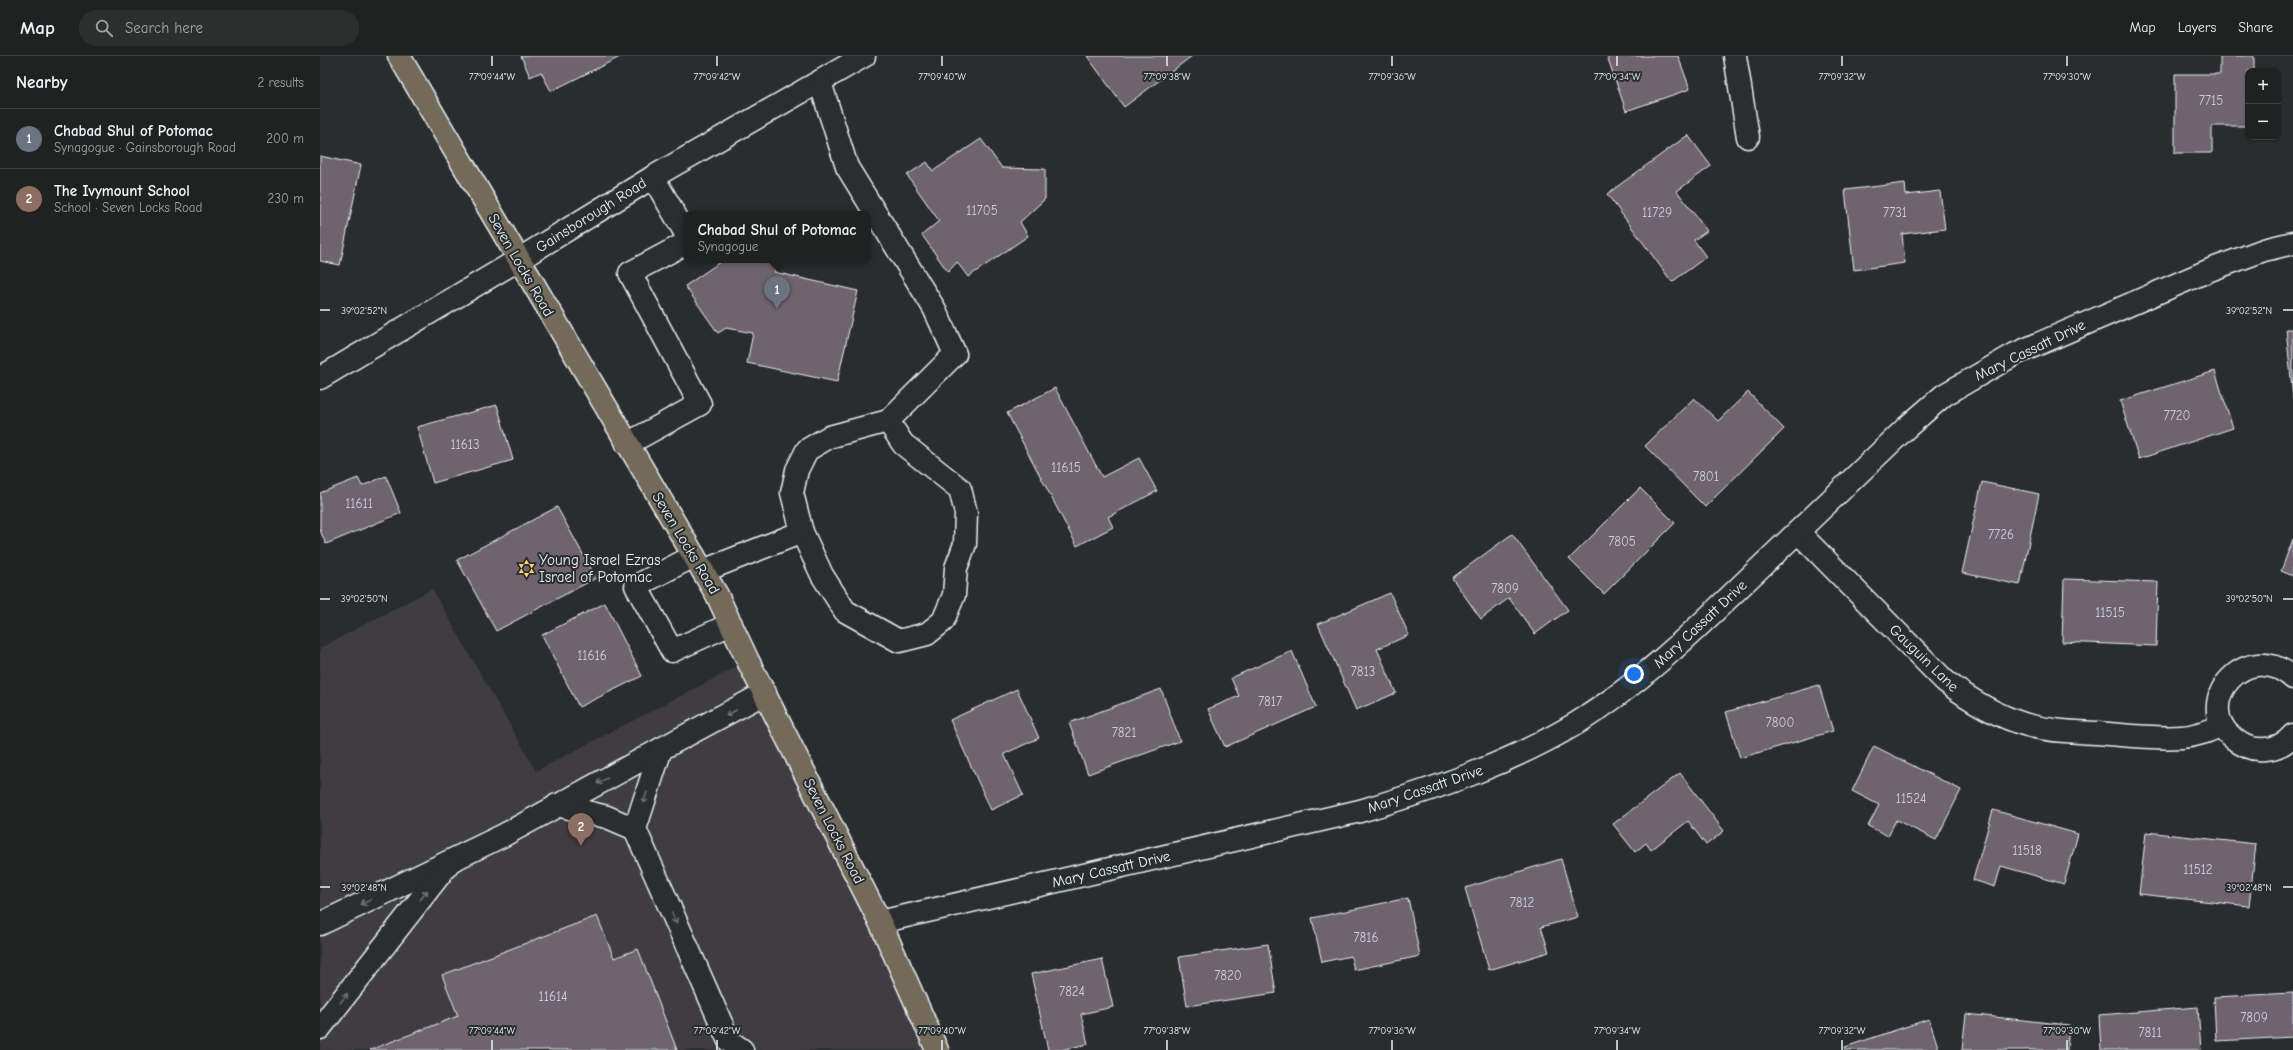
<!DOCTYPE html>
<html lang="en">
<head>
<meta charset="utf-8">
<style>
  body { margin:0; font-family:"Comic Neue",sans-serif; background:#2d2f2f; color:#f1f3f6 }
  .controls { position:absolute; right:12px; top:12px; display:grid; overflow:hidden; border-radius:8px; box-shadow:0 1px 3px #0004 }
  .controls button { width:36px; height:36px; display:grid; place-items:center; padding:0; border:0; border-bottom:1px solid #3d3f40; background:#202222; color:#f1f3f6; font:20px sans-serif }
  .you { position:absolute; left:1314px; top:618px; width:14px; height:14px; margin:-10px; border:3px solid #fff; border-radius:50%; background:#1a73e8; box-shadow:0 0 0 6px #1a73e833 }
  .badge { display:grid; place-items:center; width:26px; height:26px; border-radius:50%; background:#bca0f2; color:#fff; font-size:13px; font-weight:700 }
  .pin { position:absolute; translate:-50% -33px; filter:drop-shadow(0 1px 2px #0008) }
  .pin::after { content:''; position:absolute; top:21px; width:14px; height:12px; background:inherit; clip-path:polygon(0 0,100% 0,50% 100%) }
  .popup { position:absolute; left:363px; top:155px; width:188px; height:52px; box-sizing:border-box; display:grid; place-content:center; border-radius:8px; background:#202222; filter:drop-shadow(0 1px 3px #0005); font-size:13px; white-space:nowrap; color:#a2a4a5 }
  .popup b { font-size:15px; color:#f1f3f6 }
  .popup::after { content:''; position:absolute; left:50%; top:100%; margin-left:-8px; border:8px solid transparent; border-top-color:#202222 }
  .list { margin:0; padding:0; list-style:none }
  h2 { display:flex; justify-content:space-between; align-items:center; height:52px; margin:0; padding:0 16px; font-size:17px }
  h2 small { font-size:13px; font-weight:400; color:#a2a4a5 }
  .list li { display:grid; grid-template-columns:26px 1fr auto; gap:12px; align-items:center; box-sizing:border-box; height:60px; padding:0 16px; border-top:1px solid #3d3f40 }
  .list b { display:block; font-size:15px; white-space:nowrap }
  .list p { margin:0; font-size:13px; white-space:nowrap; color:#a2a4a5 }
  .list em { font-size:13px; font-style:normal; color:#a2a4a5 }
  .icon { flex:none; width:22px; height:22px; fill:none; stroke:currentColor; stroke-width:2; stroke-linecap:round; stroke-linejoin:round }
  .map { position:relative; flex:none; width:1973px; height:994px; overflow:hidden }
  header { display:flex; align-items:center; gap:24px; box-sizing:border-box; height:56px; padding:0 20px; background:#202222; border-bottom:1px solid #3d3f40 }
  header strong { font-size:19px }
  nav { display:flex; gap:22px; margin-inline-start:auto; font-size:14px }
  .search { width:280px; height:36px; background:#2d2f2f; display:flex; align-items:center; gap:10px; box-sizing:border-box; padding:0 14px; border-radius:22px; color:#a2a4a5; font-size:15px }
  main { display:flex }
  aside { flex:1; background:#202222 }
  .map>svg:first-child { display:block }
</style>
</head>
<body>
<header>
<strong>Map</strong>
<div class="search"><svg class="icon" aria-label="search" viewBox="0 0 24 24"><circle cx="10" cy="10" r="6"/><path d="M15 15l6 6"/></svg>Search here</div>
<nav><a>Map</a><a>Layers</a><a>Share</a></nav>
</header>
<main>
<aside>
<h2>Nearby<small>2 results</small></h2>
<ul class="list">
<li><span class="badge" style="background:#6b7280">1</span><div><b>Chabad Shul of Potomac</b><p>Synagogue · Gainsborough Road</p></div><em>200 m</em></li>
<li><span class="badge" style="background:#8d6e63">2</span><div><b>The Ivymount School</b><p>School · Seven Locks Road</p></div><em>230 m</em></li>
</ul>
</aside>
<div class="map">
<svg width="1973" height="994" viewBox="0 0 1973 994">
  <rect width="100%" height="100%" fill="#2a2d2e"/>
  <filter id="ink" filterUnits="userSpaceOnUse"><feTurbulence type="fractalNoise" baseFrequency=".025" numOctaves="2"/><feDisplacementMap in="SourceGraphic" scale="8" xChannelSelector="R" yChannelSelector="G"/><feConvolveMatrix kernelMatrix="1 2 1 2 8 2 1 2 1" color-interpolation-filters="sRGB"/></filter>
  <g filter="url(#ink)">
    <path fill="#3f3d42" d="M112,533L216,715L428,605L617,994H0V592Z"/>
    <g fill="#706370" stroke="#e8f1f8">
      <path d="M201,0H302L231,35L221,16L210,21Z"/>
      <path d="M767,0H872L804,51Z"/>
      <path d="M1287,0H1358L1370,33L1306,55Z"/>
      <path d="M1900,0H1934V15H1928V70H1892V97H1855V18H1900Z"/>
      <path d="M1368,79L1391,110L1357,135L1387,175L1374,184L1386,201L1352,226L1287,138Z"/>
      <path d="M661,83L682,112L725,113V143L700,166L708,180L648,221L637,206L628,216L602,179L619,165L587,119L607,106L613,115Z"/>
      <path d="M0,100L41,109L20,209L0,205Z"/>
      <path d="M1585,127L1586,139L1620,135L1625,173L1582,178L1585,207L1534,214L1525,134Z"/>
      <path d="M403,204H462L454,216L538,235L517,326L427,307L433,277L406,272L398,277L365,230Z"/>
      <path d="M1966,273H1973V342Z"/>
      <path d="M1895,315L1913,372L1819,403L1800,345Z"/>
      <path d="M735,332L782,421L819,402L837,435L788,461L793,471L757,490L687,357Z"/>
      <path d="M1428,336L1464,373L1385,451L1325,390L1374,342L1398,365Z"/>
      <path d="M177,349L193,404L113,427L97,371Z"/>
      <path d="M66,420L81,457L6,488L0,474V437L38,422L42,430Z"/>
      <path d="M1662,426L1719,438L1700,529L1642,517Z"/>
      <path d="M1320,432L1355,467L1284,538L1249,503Z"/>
      <path d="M237,451L276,522L176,575L137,504Z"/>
      <path d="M1192,478L1248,554L1215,578L1189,542L1161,563L1132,522Z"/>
      <path d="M1973,483V520L1961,515Z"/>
      <path d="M1744,523L1838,526L1836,590L1742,586Z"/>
      <path d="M1070,537L1089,579L1057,593L1076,637L1036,654L998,568Z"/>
      <path d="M285,547L322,620L259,651L222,579Z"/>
      <path d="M972,595L996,651L905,691L888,653L919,640L911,622Z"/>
      <path d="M1499,629L1513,675L1420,702L1406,656Z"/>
      <path d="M697,633L719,682L684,698L703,739L671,754L630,664Z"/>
      <path d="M841,633L860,685L768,718L749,667Z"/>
      <path d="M1554,690L1641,734L1616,784L1576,764L1568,780L1548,770L1559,749L1532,735Z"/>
      <path d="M1360,717L1404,775L1386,789L1368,765L1331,794L1326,787L1315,796L1293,768Z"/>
      <path d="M1673,754L1758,778L1744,828L1681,810L1675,831L1653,824Z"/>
      <path d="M1826,776L1936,788L1929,850L1819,838Z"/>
      <path d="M1241,803L1258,861L1221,871L1229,896L1169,914L1145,832Z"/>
      <path d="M1088,842L1100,900L1034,914L1031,900L1002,906L992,862Z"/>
      <path d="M277,860L294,902L318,893L357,994H50L138,960L122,919Z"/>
      <path d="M948,888L956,937L867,950L859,901Z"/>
      <path d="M782,903L793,951L761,958L768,988L741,994H728L711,918Z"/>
      <path d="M1973,937V981L1896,985L1894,941Z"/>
      <path d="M1878,951L1881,994H1781L1779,959Z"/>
      <path d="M1646,958L1749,969L1747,994H1642Z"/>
      <path d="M1609,963L1619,994H1526L1525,991Z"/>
    </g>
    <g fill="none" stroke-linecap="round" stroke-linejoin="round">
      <defs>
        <g id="minor">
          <path d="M1415,0L1428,81"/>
          <path d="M333,121L366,178"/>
          <path d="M0,322L198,204L333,121L544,0"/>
          <path d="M307,388L380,348L310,217L366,187"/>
          <path d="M482,476L502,519L525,555L579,585L607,578L623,565L634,539L636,512L645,488L646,457L640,433L583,388L568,365"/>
          <path d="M1478,476L1625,625C1650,644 1676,660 1707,669C1730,675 1754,676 1777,677C1805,679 1834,683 1862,681C1877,680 1889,675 1902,669"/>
          <path d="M374,500L316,530L352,595L411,568"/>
          <path d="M383,515L482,476L472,437L477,414L487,394L509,381L568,365L635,298L614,252L527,111L500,26"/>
          <path d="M1973,622C1927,580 1870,648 1913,682C1920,688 1928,693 1938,693C1951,694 1964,690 1973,679"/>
          <path d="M237,749L287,761L315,773"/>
          <path d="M560,866L1040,755C1115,733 1189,708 1257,667C1320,628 1373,576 1426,525C1479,474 1533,423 1586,372L1624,339L1695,298L1890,214L1944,194L1973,187"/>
          <path d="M0,868L184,779L341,693"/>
          <path d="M0,972L128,808"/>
          <path d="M422,994L409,985L315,773L341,693L445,637"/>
        </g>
        <path id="major" d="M79,0L397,539L428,605L560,866L617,994"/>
      </defs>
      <use href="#minor" stroke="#e8f1f8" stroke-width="25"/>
      <use href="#major" stroke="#e8f1f8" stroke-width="25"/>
      <use href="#minor" stroke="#2a2d2e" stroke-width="22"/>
      <use href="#major" stroke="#736b5a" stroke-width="22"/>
    </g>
    <defs><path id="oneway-shaft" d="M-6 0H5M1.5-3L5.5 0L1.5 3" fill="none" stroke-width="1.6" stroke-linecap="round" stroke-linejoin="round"/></defs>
    <g stroke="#6c7275">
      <use href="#oneway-shaft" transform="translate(411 657) rotate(150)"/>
      <use href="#oneway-shaft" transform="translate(282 725) rotate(152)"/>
      <use href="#oneway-shaft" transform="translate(325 742) rotate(108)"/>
      <use href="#oneway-shaft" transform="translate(104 839) rotate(-52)"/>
      <use href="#oneway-shaft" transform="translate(46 846) rotate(154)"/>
      <use href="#oneway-shaft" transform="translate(354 862) rotate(66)"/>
      <use href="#oneway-shaft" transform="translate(24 942) rotate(-52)"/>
    </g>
  </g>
  <path fill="none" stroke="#e8f1f8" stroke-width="1.5" d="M172,0V10M397,0V10M622,0V10M847,0V10M1072,0V10M1297,0V10M1522,0V10M1747,0V10M0,254H10M1963,254H1973M0,543H10M1963,543H1973M0,831H10M1963,831H1973M172,984V994M397,984V994M622,984V994M847,984V994M1072,984V994M1297,984V994M1522,984V994M1747,984V994"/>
  <defs>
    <symbol id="synagogue-bare" viewBox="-9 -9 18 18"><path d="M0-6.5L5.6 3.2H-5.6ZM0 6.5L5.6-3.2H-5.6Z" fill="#ffd166" stroke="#2a2d2e" stroke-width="2.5" paint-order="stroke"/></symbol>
  </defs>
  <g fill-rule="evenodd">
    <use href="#synagogue-bare" x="194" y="500" width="25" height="25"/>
  </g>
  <g text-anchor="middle" stroke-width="4" stroke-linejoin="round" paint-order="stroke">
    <g font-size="13" fill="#caced6">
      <text x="1891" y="49">7715</text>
      <text x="662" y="159">11705</text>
      <text x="1337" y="161">11729</text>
      <text x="1575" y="161">7731</text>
      <text x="1857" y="364">7720</text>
      <text x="145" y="393">11613</text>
      <text x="746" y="416">11615</text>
      <text x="1386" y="425">7801</text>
      <text x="39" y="452">11611</text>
      <text x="1681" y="483">7726</text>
      <text x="1302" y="490">7805</text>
      <text x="1185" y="537">7809</text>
      <text x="1790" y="561">11515</text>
      <text x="272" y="604">11616</text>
      <text x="1043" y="620">7813</text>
      <text x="950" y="650">7817</text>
      <text x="1460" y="671">7800</text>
      <text x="804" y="681">7821</text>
      <text x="1591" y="747">11524</text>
      <text x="1707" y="799">11518</text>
      <text x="1878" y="818">11512</text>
      <text x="1202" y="851">7812</text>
      <text x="1046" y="886">7816</text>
      <text x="908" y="924">7820</text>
      <text x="752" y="940">7824</text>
      <text x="233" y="945">11614</text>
      <text x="1934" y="966">7809</text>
      <text x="1830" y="981">7811</text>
    </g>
    <g font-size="15" fill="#e8f1f8" stroke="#2a2d2e">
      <text transform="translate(271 159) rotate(-32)" y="5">Gainsborough Road</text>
      <text transform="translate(201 209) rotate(60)" y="5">Seven Locks Road</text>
      <text transform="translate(1710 294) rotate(-26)" y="5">Mary Cassatt Drive</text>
      <text transform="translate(366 487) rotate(59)" y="5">Seven Locks Road</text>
      <text transform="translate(1380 568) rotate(-43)" y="5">Mary Cassatt Drive</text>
      <text transform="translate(1604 602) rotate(44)" y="5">Gauguin Lane</text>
      <text transform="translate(1105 733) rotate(-19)" y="5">Mary Cassatt Drive</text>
      <text transform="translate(514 775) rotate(63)" y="5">Seven Locks Road</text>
      <text transform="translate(791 813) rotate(-13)" y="5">Mary Cassatt Drive</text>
    </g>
    <g font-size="15" fill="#e8f1f8" stroke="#2a2d2e" text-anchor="start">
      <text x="219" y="509">Young Israel Ezras<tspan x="219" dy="17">Israel of Potomac</tspan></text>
    </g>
  </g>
  <g font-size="10" text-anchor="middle" fill="#e8f1f8" stroke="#2a2d2e" stroke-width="4" stroke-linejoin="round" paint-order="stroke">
    <text x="172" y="24">77°09'44"W</text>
    <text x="397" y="24">77°09'42"W</text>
    <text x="622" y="24">77°09'40"W</text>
    <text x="847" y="24">77°09'38"W</text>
    <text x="1072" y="24">77°09'36"W</text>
    <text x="1297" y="24">77°09'34"W</text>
    <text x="1522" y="24">77°09'32"W</text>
    <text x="1747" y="24">77°09'30"W</text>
    <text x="44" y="258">39°02'52"N</text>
    <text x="1929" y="258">39°02'52"N</text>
    <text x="44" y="546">39°02'50"N</text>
    <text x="1929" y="546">39°02'50"N</text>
    <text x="44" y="835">39°02'48"N</text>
    <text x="1929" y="835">39°02'48"N</text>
    <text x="172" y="978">77°09'44"W</text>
    <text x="397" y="978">77°09'42"W</text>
    <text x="622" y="978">77°09'40"W</text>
    <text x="847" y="978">77°09'38"W</text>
    <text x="1072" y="978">77°09'36"W</text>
    <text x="1297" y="978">77°09'34"W</text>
    <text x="1522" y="978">77°09'32"W</text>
    <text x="1747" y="978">77°09'30"W</text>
  </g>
</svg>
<div class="controls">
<button>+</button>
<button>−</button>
</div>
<div class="you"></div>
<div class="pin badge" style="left:457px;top:253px;background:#6b7280">1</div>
<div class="popup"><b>Chabad Shul of Potomac</b>Synagogue</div>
<div class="pin badge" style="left:261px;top:790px;background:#8d6e63">2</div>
</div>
</main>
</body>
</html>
